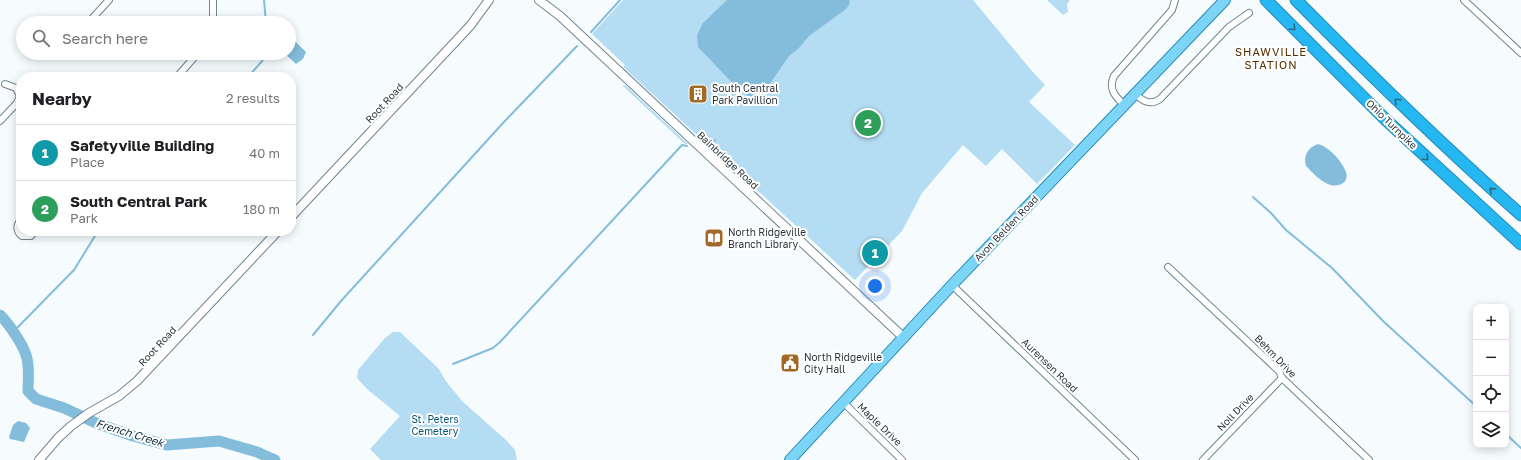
<!DOCTYPE html>
<html lang="en">
<head>
<meta charset="utf-8">
<style>
  body { margin:0; font-family:"Golos Text",sans-serif; background:#f6f6f6; color:#202124 }
  .controls { position:absolute; right:12px; bottom:12px; display:grid; overflow:hidden; border-radius:8px; box-shadow:0 2px 10px #0003 }
  .controls button { width:36px; height:36px; display:grid; place-items:center; padding:0; border:0; border-bottom:1px solid #e0e0e0; background:#fff; color:#202124; font:20px sans-serif }
  .you { position:absolute; left:875px; top:286px; width:14px; height:14px; margin:-10px; border:3px solid #fff; border-radius:50%; background:#1a73e8; box-shadow:0 0 0 6px #1a73e833 }
  .badge { display:grid; place-items:center; width:26px; height:26px; border-radius:50%; background:#0f766e; color:#fff; font-size:13px; font-weight:700 }
  .pin { position:absolute; translate:-50% -50%; border:2px solid #fff; box-shadow:0 1px 4px #0006 }
  .list { margin:0; padding:0; list-style:none }
  h2 { display:flex; justify-content:space-between; align-items:center; height:52px; margin:0; padding:0 16px; font-size:17px }
  h2 small { font-size:13px; font-weight:400; color:#757577 }
  .list li { display:grid; grid-template-columns:26px 1fr auto; gap:12px; align-items:center; box-sizing:border-box; height:56px; padding:0 16px; border-top:1px solid #e0e0e0 }
  .list b { display:block; font-size:15px; white-space:nowrap }
  .list p { margin:0; font-size:13px; white-space:nowrap; color:#757577 }
  .list em { font-size:13px; font-style:normal; color:#757577 }
  .icon { flex:none; width:22px; height:22px; fill:none; stroke:currentColor; stroke-width:2; stroke-linecap:round; stroke-linejoin:round }
  .map { position:relative; flex:none; width:1521px; height:460px; overflow:hidden }
  .search { position:absolute; background:#fff; box-shadow:0 2px 10px #0003; left:16px; top:16px; width:280px; height:44px; display:flex; align-items:center; gap:10px; box-sizing:border-box; padding:0 14px; border-radius:22px; color:#757577; font-size:15px }
  .panel { position:absolute; background:#fff; box-shadow:0 2px 10px #0003; left:16px; top:72px; width:280px; height:164px; border-radius:16px }
  .map>svg:first-child { display:block }
</style>
</head>
<body>
<div class="map">
<svg width="1521" height="460" viewBox="0 0 1521 460">
  <rect width="100%" height="100%" fill="#f6fbfe"/>
  <g fill="#b4dcf2">
    <path d="M623,0H973L1032,71L1045,85L1029,102L1075,145L1037,184L1002,149L986,166L963,145L922,193L902,231L855,280L623,67L625,65L592,34Z"/>
    <path d="M1047,0H1070L1067,4L1068,12L1063,15Z"/>
    <path d="M625,85L688,144H685L623,86Z"/>
    <path d="M393,332H400L439,369L445,380L462,401L506,440L515,450L517,460H381L370,449L400,416L367,389L357,378L358,370L385,338Z"/>
  </g>
  <g fill="#84bddb">
    <path d="M727,0H850L849,5L846,9L809,36L798,49L789,56L767,88L754,100L739,90L698,47L697,35L703,23Z"/>
    <path d="M293,39L306,52L303,59L296,64L284,53H289V42Z"/>
    <path d="M1318,144C1329,147 1342,161 1346,172C1350,184 1336,188 1328,184C1320,181 1312,172 1306,166C1303,156 1308,147 1318,144Z"/>
    <path d="M18,421L26,423L30,428L24,442L10,439L9,437L13,425Z"/>
  </g>
  <g fill="none" stroke-linecap="round" stroke-linejoin="round">
    <g stroke="#84bddb" stroke-width="2">
      <path d="M264,0L266,23"/>
      <path d="M591,32L620,0"/>
      <path d="M248,77L263,60L264,53"/>
      <path d="M703,137L713,141L715,140"/>
      <path d="M1253,197L1271,213L1286,230L1332,268L1383,321L1476,406"/>
      <path d="M13,332L74,270L98,231"/>
      <path d="M313,335L341,301L503,123L577,46"/>
      <path d="M453,364L493,348L500,342L682,145L687,146"/>
      <path d="M1506,434L1521,448"/>
    </g>
    <path stroke="#84bddb" stroke-width="11" d="M0,315C9,324 22,343 26,355C30,366 28,380 28,391L36,399L64,408L96,423L133,436L167,445L219,441L257,452L275,460"/>
    <defs>
      <g id="minor">
        <path d="M1464,0L1521,53"/>
        <path d="M73,23L78,21L85,23"/>
        <path d="M88,23L109,0"/>
        <path d="M213,23V0"/>
        <path d="M177,77L198,53"/>
        <path d="M1135,94C1143,101 1150,106 1160,99L1229,27L1249,13"/>
        <path d="M1124,105C1115,96 1108,89 1114,76L1172,10L1175,0"/>
        <path d="M0,121L17,103L20,96L16,88L5,84"/>
        <path d="M21,220C16,225 16,231 22,236H31L35,231"/>
        <path d="M1168,267L1279,371L1282,378L1369,460"/>
        <path d="M952,285L1135,460"/>
        <path d="M843,402L902,460"/>
        <path d="M1203,460L1282,378"/>
      </g>
      <g id="tertiary">
        <path d="M539,0L560,16L903,337"/>
        <path d="M291,217L470,26L489,0"/>
        <path d="M39,460L58,438L71,426L89,413L119,396L137,381L278,231"/>
      </g>
      <path id="primary" d="M790,460L952,285L1225,0"/>
      <g id="motorway">
        <path d="M1266,0L1385,119L1521,244"/>
        <path d="M1296,0C1369,74 1443,146 1521,215"/>
      </g>
    </defs>
    <use href="#minor" stroke="#6f8693" stroke-width="8"/>
    <use href="#tertiary" stroke="#6f8693" stroke-width="10"/>
    <use href="#primary" stroke="#278ab2" stroke-width="12"/>
    <use href="#motorway" stroke="#278ab2" stroke-width="13"/>
    <use href="#minor" stroke="#fff" stroke-width="6"/>
    <use href="#tertiary" stroke="#fff" stroke-width="8"/>
    <use href="#primary" stroke="#7cd4f7" stroke-width="10"/>
    <use href="#motorway" stroke="#25b7f2" stroke-width="11"/>
  </g>
  <defs><path id="oneway-chevron" d="M-2-3.5L2.5 0L-2 3.5" fill="none" stroke-width="1.6" stroke-linecap="round" stroke-linejoin="round"/></defs>
  <g stroke="#296a84">
    <use href="#oneway-chevron" transform="translate(1293 28) rotate(45)"/>
    <use href="#oneway-chevron" transform="translate(1397 101) rotate(-137)"/>
    <use href="#oneway-chevron" transform="translate(1426 158) rotate(43)"/>
    <use href="#oneway-chevron" transform="translate(1492 190) rotate(-138)"/>
  </g>
  <defs>
    <symbol id="building-square" viewBox="-11 -11 22 22"><rect x="-9" y="-9" width="18" height="18" rx="4" fill="#a26828" stroke="#fff"/><path d="M-4-6H4V6H1V3H-1V6H-4ZM-2.5-4.3h1.7v1.8h-1.7ZM.8-4.3h1.7v1.8H.8ZM-2.5-1h1.7V.8h-1.7ZM.8-1h1.7V.8H.8Z" fill="#fff"/></symbol>
    <symbol id="library-square" viewBox="-11 -11 22 22"><rect x="-9" y="-9" width="18" height="18" rx="4" fill="#a26828" stroke="#fff"/><path d="M-6-4Q-3-5.5-.7-3.5V5Q-3 3-6 4ZM6-4Q3-5.5 .7-3.5V5Q3 3 6 4Z" fill="#fff"/></symbol>
    <symbol id="civic-square" viewBox="-11 -11 22 22"><rect x="-9" y="-9" width="18" height="18" rx="4" fill="#a26828" stroke="#fff"/><path d="M-.6-6.5H3V-4.5H.6V-3L4-1V1h2V6H-6V1h2V-1L-.6-3ZM-1.2 2.5V6h2.4V2.5Z" fill="#fff"/></symbol>
  </defs>
  <g fill-rule="evenodd">
    <use href="#building-square" x="687" y="83" width="22" height="22"/>
    <use href="#library-square" x="703" y="227" width="22" height="22"/>
    <use href="#civic-square" x="779" y="352" width="22" height="22"/>
  </g>
  <g text-anchor="middle" stroke-width="4" stroke-linejoin="round" paint-order="stroke">
    <g font-size="10" fill="#2c363b" stroke="#fff" text-anchor="start">
      <text x="712" y="92">South Central<tspan x="712" dy="12">Park Pavillion</tspan></text>
      <text x="728" y="236">North Ridgeville<tspan x="728" dy="12">Branch Library</tspan></text>
      <text x="804" y="361">North Ridgeville<tspan x="804" dy="12">City Hall</tspan></text>
    </g>
    <g font-size="10" fill="#2c363b" stroke="#fff">
      <text transform="translate(384 103) rotate(-47)" y="4">Root Road</text>
      <text transform="translate(1392 124) rotate(44)" y="4">Ohio Turnpike</text>
      <text transform="translate(728 160) rotate(43)" y="4">Bainbridge Road</text>
      <text transform="translate(1006 228) rotate(-46)" y="4">Avon Belden Road</text>
      <text transform="translate(157 346) rotate(-47)" y="4">Root Road</text>
      <text transform="translate(1276 356) rotate(46)" y="4">Behm Drive</text>
      <text transform="translate(1050 365) rotate(44)" y="4">Aurensen Road</text>
      <text transform="translate(1235 412) rotate(-46)" y="4">Noll Drive</text>
      <text transform="translate(880 424) rotate(44)" y="4">Maple Drive</text>
    </g>
    <g font-size="10" fill="#0b5673" stroke="#fff">
      <text x="435" y="423">St. Peters<tspan x="435" dy="12">Cemetery</tspan></text>
    </g>
    <g font-size="11" letter-spacing="1" fill="#563000" stroke="#fff">
      <text x="1271" y="56">SHAWVILLE<tspan x="1271" dy="13">STATION</tspan></text>
    </g>
    <g font-size="11" font-style="italic" fill="#132e3b" stroke="#fff">
      <text transform="translate(130 433) rotate(17)" y="4">French Creek</text>
    </g>
  </g>
</svg>
<div class="controls">
<button>+</button>
<button>−</button>
<button><svg class="icon" aria-label="locate" viewBox="0 0 24 24"><circle cx="12" cy="12" r="6"/><path d="M12 2v4M12 18v4M2 12h4M18 12h4"/></svg></button>
<button><svg class="icon" aria-label="layers" viewBox="0 0 24 24"><path d="M12 4l9 5-9 5-9-5zM3 14l9 5 9-5"/></svg></button>
</div>
<div class="you"></div>
<div class="pin badge" style="left:875px;top:253px;background:#0f9aa8">1</div>
<div class="pin badge" style="left:868px;top:123px;background:#2e9e5b">2</div>
<div class="search"><svg class="icon" aria-label="search" viewBox="0 0 24 24"><circle cx="10" cy="10" r="6"/><path d="M15 15l6 6"/></svg>Search here</div>
<section class="panel">
<h2>Nearby<small>2 results</small></h2>
<ul class="list">
<li><span class="badge" style="background:#0f9aa8">1</span><div><b>Safetyville Building</b><p>Place</p></div><em>40 m</em></li>
<li><span class="badge" style="background:#2e9e5b">2</span><div><b>South Central Park</b><p>Park</p></div><em>180 m</em></li>
</ul>
</section>
</div>
</body>
</html>
